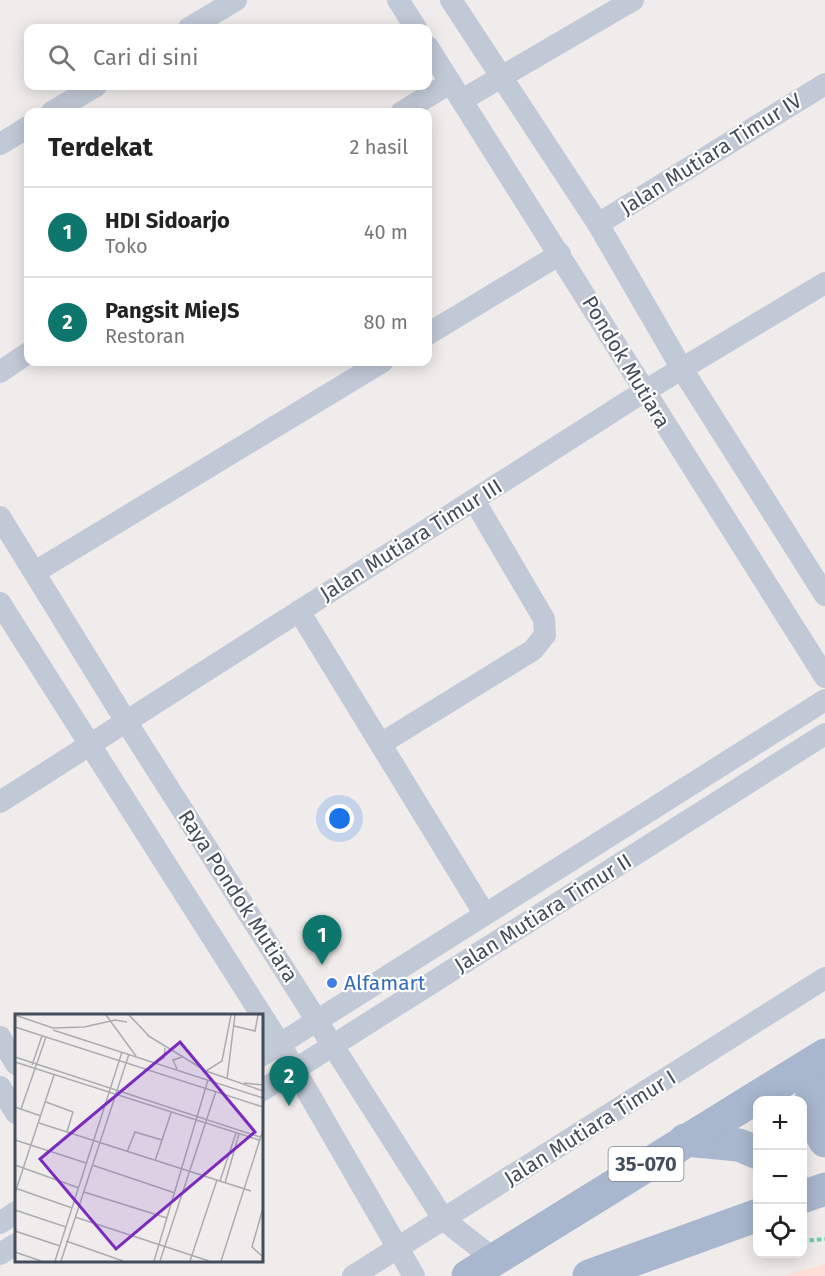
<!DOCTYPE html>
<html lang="id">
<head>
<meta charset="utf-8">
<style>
  body { margin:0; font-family:"Fira Sans",sans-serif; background:#f6f6f6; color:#222 }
  .controls { position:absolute; right:18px; bottom:18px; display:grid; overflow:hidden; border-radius:12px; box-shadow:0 3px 15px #0003 }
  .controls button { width:54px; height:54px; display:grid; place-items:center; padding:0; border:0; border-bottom:2px solid #e0e0e0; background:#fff; color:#222; font:30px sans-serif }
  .you { position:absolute; left:340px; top:819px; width:21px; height:21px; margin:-15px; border:4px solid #fff; border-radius:50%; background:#1a73e8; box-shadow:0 0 0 9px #1a73e833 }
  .badge { display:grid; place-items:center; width:39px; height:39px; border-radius:50%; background:#0f766e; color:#fff; font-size:20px; font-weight:700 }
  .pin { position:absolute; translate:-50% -50px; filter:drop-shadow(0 2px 3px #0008) }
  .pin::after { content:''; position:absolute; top:32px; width:21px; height:18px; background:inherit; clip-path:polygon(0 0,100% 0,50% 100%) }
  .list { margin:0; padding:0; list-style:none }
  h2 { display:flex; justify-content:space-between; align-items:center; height:78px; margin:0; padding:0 24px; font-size:26px }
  h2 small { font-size:20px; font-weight:400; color:#767676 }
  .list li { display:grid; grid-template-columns:39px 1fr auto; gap:18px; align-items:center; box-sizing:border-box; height:90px; padding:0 24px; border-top:2px solid #e0e0e0 }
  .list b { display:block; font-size:22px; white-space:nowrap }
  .list p { margin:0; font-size:20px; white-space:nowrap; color:#767676 }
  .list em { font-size:20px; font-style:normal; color:#767676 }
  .icon { flex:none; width:33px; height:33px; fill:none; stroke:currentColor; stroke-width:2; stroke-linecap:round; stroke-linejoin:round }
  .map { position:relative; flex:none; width:825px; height:1276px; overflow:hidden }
  .search { position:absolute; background:#fff; box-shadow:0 3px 15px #0003; left:24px; top:24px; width:408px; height:66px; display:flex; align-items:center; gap:15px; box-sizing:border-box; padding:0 21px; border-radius:12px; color:#767676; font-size:22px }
  .panel { position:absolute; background:#fff; box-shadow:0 3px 15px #0003; left:24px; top:108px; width:408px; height:258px; border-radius:12px }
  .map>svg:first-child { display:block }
</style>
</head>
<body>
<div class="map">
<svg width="825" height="1276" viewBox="0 0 825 1276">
  <rect width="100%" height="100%" fill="#efeceb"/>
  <path fill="#fddfd8" d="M825,1264V1276H782Z"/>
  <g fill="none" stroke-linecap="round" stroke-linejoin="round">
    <path stroke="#6ad2aa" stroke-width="4" stroke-dasharray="4.5 3" stroke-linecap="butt" d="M802,1241L825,1239"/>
    <g stroke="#c0c9d5" stroke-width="22">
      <path d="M398,0L416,28"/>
      <path d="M451,0L598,224L682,369L825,595"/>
      <path d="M189,28L236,0"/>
      <path d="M428,47L825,677"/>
      <path d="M462,100L633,0"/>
      <path d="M52,112L96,86"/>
      <path d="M402,112L450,83"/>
      <path d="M0,144L28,127"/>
      <path d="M598,224L825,84"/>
      <path d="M428,334L560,254"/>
      <path d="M0,372L28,353"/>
      <path d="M0,517L127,723L444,1220L494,1259"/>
      <path d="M35,572L382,362"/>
      <path d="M0,603L280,1044L414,1276"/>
      <path d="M299,611L484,913"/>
      <path d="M382,743L533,650L545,635L544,619L474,500"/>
      <path d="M0,802L643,392L825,283"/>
      <path d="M0,1037L16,1064"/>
      <path d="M261,1056L825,700"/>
      <path d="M0,1087L16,1113"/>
      <path d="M261,1091L825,734"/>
      <path d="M0,1223L16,1212"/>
      <path d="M0,1254L16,1244"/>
      <path d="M353,1276L825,978"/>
    </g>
    <g stroke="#a8b7ce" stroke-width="33">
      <path d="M825,1062C809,1097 804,1106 825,1141"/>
      <path d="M685,1140L739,1145L758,1153"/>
      <path d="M802,1197L825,1189"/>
      <path d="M468,1276L825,1055"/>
      <path d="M589,1276L758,1215"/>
    </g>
  </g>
  <circle fill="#3f7fe0" stroke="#fff" stroke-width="2" cx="332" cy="983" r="6"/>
  <g text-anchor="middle" stroke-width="4.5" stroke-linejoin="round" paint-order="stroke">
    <rect fill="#fff" stroke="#7b828c" stroke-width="1.5" x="608.5" y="1147" width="75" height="34" rx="4.5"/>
    <g font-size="20" font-weight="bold" fill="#434d5b">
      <text x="646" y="1171">35-070</text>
    </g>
    <g font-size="21" fill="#434d5b" stroke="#fff">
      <text transform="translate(711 154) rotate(-32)" y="7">Jalan Mutiara Timur IV</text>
      <text transform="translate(626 362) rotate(59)" y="7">Pondok Mutiara</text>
      <text transform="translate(411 540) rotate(-32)" y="7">Jalan Mutiara Timur III</text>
      <text transform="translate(238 896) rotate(57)" y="7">Raya Pondok Mutiara</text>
      <text transform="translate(543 913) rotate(-32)" y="7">Jalan Mutiara Timur II</text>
      <text transform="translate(590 1128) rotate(-32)" y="7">Jalan Mutiara Timur I</text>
    </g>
    <g font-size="21" fill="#366cbe" stroke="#fff" text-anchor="start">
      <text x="344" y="990">Alfamart</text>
    </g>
  </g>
  <g transform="translate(15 1014)">
    <rect width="248" height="248" fill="#efeceb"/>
    <path fill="none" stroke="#aaacb1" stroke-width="1.5" d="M0,1L38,14L69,13L100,6L112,8M91,1L121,42M114,1L134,22M219,12L240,17L243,1M0,13L248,93M38,16L248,84M132,21L191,57L248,77M0,43L245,123M0,48L244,126M141,48L149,44L150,34M17,51L27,22M162,55L158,46L167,43M191,57L207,47L216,1M212,65L220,1M229,69L248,71M31,88L58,98L52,118M0,93L26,102M6,95L31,23M24,109L236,177M0,126L71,149M112,138L120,118L147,126M140,147L156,99M0,151L64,174M77,151L160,179M205,167L221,119M210,169L224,120M0,174L57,194M69,178L152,204M0,179L39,61M248,194L237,233L248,243M0,196L51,213M60,203L194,247M0,217L45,232M51,227L108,247M0,238L26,247M40,247L107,38M46,247L114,40M139,247L193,66M145,247L201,77M175,247L202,166M206,247L248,116"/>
    <path fill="#7b2cbf" fill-opacity="0.15" stroke="#7b2cbf" stroke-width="3" d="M165,28L240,118L101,235L25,145Z"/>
    <rect width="248" height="248" fill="none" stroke="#434d5b" stroke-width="3"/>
  </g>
</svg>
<div class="controls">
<button>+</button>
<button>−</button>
<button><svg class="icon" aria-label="locate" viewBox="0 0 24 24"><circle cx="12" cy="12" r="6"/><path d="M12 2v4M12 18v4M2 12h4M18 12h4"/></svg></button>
</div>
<div class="you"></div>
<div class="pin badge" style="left:322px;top:965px">1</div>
<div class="pin badge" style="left:289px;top:1106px">2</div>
<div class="search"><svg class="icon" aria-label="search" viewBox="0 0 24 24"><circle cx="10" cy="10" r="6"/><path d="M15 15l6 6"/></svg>Cari di sini</div>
<section class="panel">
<h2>Terdekat<small>2 hasil</small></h2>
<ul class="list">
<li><span class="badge">1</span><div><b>HDI Sidoarjo</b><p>Toko</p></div><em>40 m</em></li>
<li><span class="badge">2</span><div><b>Pangsit MieJS</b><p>Restoran</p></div><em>80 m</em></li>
</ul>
</section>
</div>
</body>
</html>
